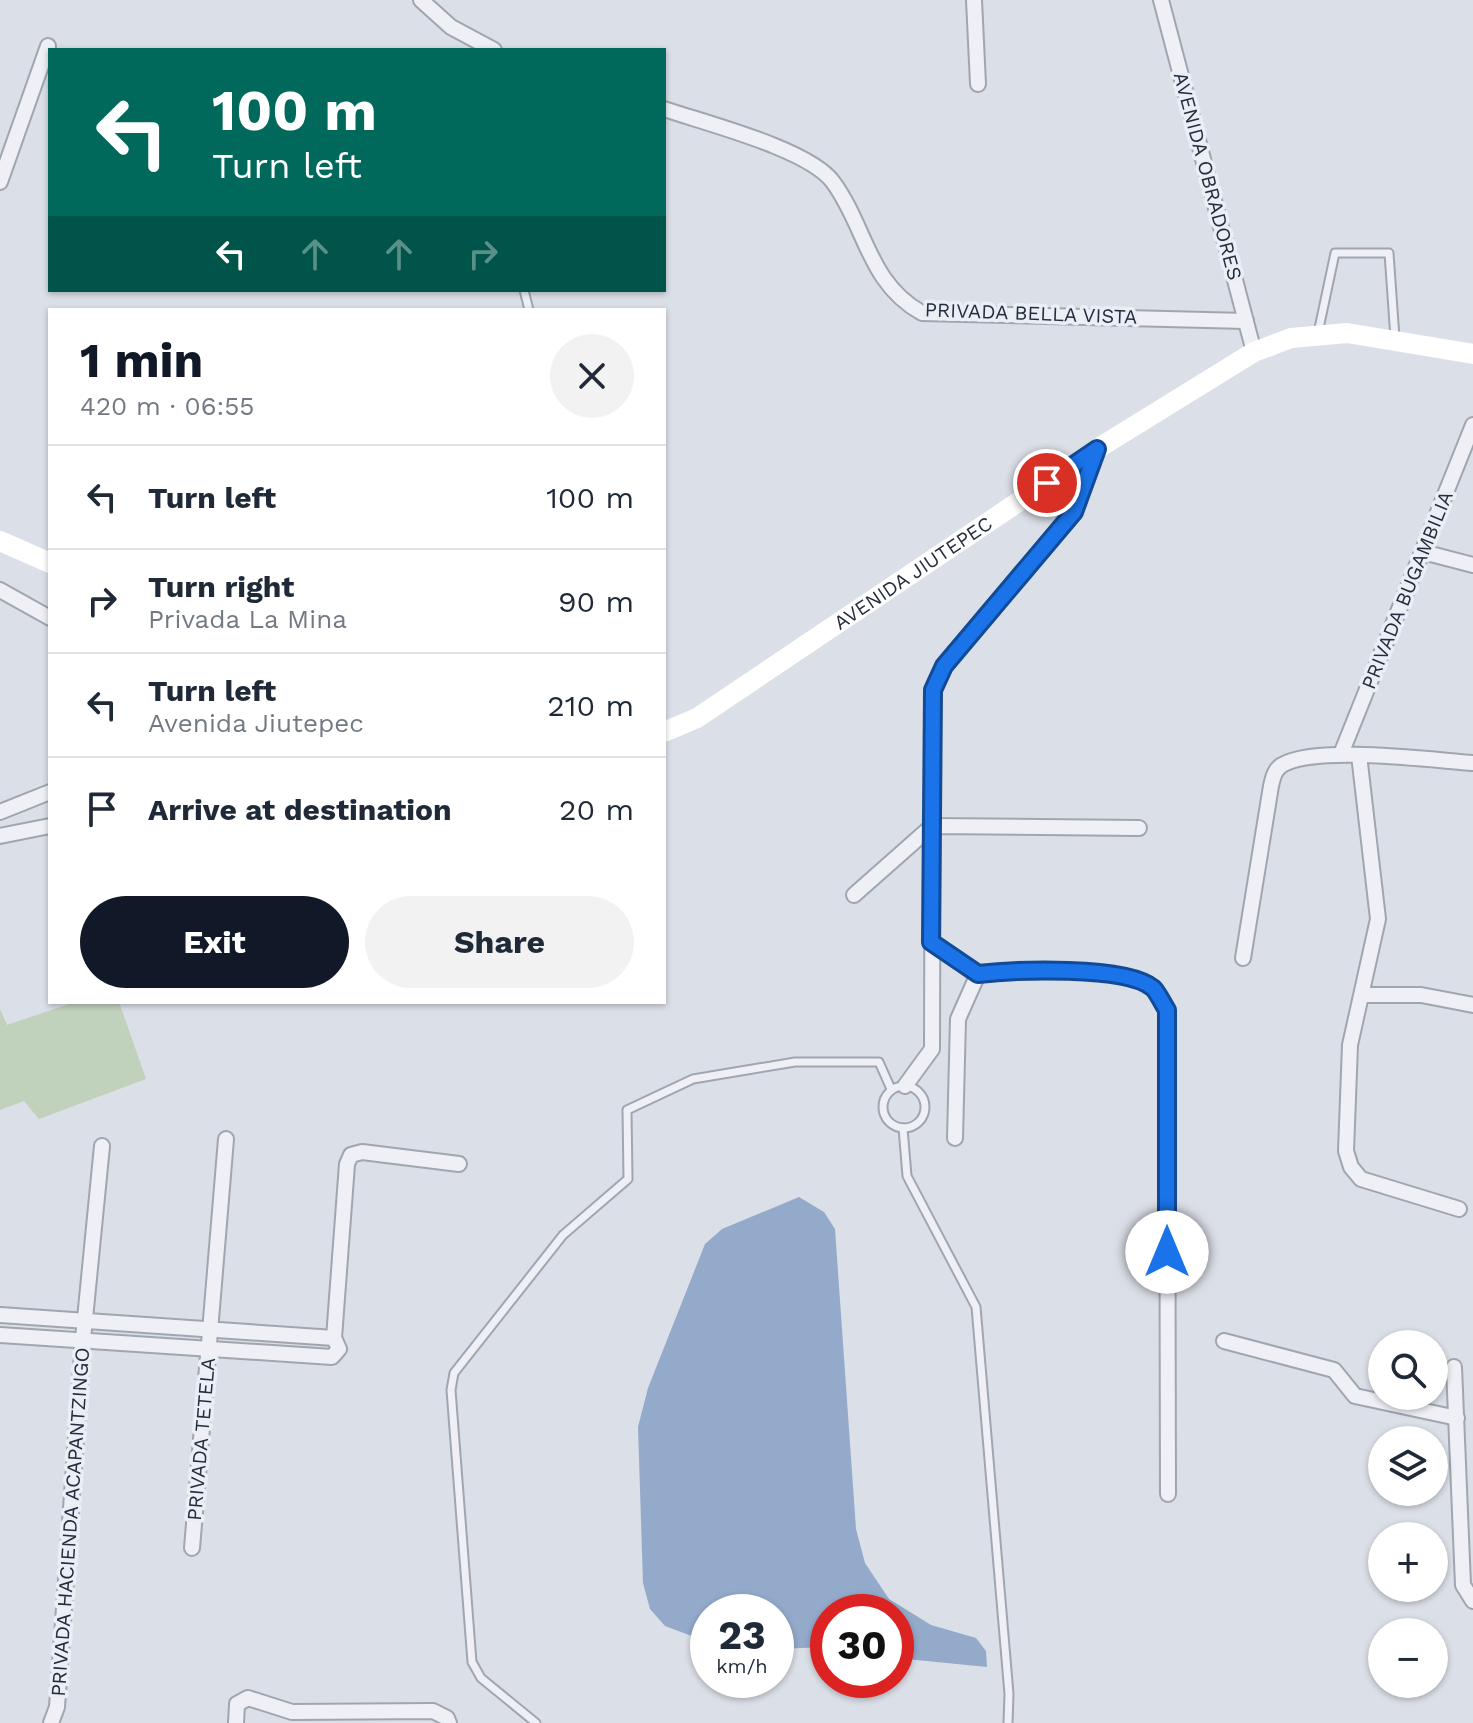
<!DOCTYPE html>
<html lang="en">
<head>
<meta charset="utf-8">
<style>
	:root { --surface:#fff; --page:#f2f2f3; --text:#1f2937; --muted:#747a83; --line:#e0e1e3; --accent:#111827 }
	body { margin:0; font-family:"Work Sans",sans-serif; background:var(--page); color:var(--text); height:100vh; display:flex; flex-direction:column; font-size:30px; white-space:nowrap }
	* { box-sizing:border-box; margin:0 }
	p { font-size:26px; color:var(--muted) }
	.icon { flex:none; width:44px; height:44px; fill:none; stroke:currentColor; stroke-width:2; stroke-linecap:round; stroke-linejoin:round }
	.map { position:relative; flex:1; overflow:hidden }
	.details { position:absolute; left:48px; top:308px; width:618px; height:696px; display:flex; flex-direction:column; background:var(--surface); border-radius:0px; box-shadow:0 2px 6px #0004 }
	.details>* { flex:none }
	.hud { position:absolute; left:48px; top:48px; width:618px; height:244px; border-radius:0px; box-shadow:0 2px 6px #0004; background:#00695c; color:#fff; overflow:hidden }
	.buttons { position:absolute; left:1368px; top:1330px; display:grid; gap:16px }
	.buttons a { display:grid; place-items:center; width:80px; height:80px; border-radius:50%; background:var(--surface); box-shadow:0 2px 6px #0004; font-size:40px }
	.speed { position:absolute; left:690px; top:1594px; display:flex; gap:16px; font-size:40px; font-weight:700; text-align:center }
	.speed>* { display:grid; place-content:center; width:104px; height:104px; border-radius:50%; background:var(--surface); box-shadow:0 2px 6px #0004; line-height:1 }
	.speed small { font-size:20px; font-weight:400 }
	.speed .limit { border:12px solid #d22; background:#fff; color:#111 }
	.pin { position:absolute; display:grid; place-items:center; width:68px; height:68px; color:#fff; margin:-34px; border:4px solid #fff; border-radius:50%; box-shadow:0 2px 8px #0007 }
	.me { position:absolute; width:88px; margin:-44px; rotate:0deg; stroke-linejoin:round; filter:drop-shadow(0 0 6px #0008) }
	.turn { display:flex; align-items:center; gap:28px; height:168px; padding:0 32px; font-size:36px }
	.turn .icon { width:104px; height:104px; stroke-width:2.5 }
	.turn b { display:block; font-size:56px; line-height:68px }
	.lanes { display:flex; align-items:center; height:76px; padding:0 32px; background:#0003; justify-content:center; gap:40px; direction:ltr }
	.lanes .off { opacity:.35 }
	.round { display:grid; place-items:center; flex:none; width:84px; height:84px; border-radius:42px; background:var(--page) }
	.overview { display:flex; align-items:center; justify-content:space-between; height:136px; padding:0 32px }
	h1 { font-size:48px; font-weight:700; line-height:60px; color:var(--accent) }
	.cta { display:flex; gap:16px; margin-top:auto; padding:16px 32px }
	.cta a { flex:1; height:92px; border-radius:48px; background:var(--accent); color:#fff; font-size:32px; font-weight:700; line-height:92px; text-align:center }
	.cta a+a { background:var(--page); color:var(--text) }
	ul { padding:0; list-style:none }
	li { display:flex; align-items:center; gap:24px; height:104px; padding:0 32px; border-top:2px solid var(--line) }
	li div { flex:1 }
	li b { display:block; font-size:30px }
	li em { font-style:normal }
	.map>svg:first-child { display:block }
	.green { fill:#c0d1bc }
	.water { fill:#93aaca }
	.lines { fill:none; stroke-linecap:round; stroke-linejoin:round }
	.lane-casing { stroke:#a0a6b1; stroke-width:11 }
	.street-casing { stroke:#a0a6b1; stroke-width:18 }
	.lane { stroke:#eef0f5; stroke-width:7 }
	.street { stroke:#eef0f5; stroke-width:14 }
	.secondary { stroke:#fff; stroke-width:20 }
	.route-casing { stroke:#114b97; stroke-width:20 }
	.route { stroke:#1a73e8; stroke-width:14 }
	.labels { text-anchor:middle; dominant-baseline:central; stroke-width:7; stroke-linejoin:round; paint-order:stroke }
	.street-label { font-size:20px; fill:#242c3e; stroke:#eaeef5 }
</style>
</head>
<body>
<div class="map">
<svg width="1473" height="1723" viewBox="0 0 1473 1723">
	<rect width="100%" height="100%" fill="#dbdfe7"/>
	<polygon class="green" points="75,1002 119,1002 146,1079 39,1119 24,1101 0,1110 0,1009 7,1025"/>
	<polygon class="water" points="799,1197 824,1212 835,1229 856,1529 865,1563 889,1599 931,1625 976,1638 986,1651 987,1667 896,1658 896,1612 828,1612 828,1647 776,1649 776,1612 708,1612 708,1642 665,1626 650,1609 643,1583 638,1427 648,1388 705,1244 722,1229"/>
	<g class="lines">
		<g class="lane-casing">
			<g id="lane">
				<polyline points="524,290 529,310"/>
				<polyline points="1318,333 1335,253 1389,253 1395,338"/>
				<circle cx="904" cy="1107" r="21"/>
				<polyline points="903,1128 907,1176 976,1307 1009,1694 1008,1723"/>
				<polyline points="536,1723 481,1678 472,1662 451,1390 454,1373 563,1235 628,1179 627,1110 693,1079 795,1062 879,1062 891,1089"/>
			</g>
		</g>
		<g class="street-casing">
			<g id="street">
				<polyline points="421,0 451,27 494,50"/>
				<polyline points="974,0 978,84"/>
				<polyline points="1161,0 1254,352"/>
				<path d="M664 109C705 123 809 149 833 182 866 227 868 283 922 313L1246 321"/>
				<polyline points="0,182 48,46"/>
				<polyline points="1423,552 1473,565"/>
				<polyline points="0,590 50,618"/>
				<polyline points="1341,754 1473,425"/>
				<polyline points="1359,755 1378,919 1350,1045 1346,1151 1351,1167 1361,1179 1459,1209"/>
				<polyline points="0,812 50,792"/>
				<polyline points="0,836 50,826"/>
				<polyline points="854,895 932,826 1139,828"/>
				<path d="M931 942 978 974C1013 970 1126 965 1153 988 1158 993 1163 1004 1167 1010L1168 1494"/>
				<path d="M1243 958 1271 786C1273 778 1274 770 1282 765 1317 745 1430 760 1473 763"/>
				<polyline points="1364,995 1421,995 1473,1005"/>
				<polyline points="905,1086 932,1049 933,690 944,666 1074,512 1096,450"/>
				<polyline points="955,1138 958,1019 978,974"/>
				<polyline points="0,1315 334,1338 339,1349 332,1357 0,1335"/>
				<polyline points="334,1338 347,1164 351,1155 362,1152 459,1164"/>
				<polyline points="1224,1341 1334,1370 1355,1396 1457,1418"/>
				<polyline points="1454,1367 1463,1585 1473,1601"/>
				<polyline points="192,1548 226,1139"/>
				<polyline points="51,1723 57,1707 83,1339 102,1146"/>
				<polyline points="236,1723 237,1704 248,1698 292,1712 433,1711 447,1718 449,1723"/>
			</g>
		</g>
		<use href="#lane" class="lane"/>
		<use href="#street" class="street"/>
		<g class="secondary">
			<polyline points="0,541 50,563"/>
			<path id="s1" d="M664 732 697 718 1097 449 1254 352 1291 338 1347 333 1473 354"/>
		</g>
	</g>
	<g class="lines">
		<g class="route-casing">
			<path id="route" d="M1047 483 1097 449 1074 512 944 666 933 690 931 942 978 974C1013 970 1126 965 1153 988 1158 993 1163 1004 1167 1010V1252"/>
		</g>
		<use href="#route" class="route"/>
	</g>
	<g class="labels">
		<g class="street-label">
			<text transform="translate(1208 176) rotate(75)">AVENIDA OBRADORES</text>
			<text transform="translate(1031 313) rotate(2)">PRIVADA BELLA VISTA</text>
			<text stroke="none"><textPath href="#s1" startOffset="296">AVENIDA JIUTEPEC</textPath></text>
			<text transform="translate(1407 590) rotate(-68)">PRIVADA BUGAMBILIA</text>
			<text transform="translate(201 1439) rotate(-85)">PRIVADA TETELA</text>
			<text transform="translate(70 1522) rotate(-86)">PRIVADA HACIENDA ACAPANTZINGO</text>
		</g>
	</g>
</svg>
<div class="buttons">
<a><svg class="icon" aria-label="search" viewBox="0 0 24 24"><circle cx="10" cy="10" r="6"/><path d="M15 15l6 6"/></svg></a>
<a><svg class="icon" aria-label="layers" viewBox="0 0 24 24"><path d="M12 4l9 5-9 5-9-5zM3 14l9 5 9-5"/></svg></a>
<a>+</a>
<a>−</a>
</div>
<div class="speed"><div>23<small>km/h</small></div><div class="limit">30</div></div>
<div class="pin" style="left:1047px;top:483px;background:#d93025"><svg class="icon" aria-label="arrive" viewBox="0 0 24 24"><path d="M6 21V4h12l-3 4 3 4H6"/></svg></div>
<svg class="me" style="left:1167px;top:1252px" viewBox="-20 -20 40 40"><circle r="19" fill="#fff"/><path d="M0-13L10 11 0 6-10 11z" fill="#1a73e8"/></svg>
<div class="hud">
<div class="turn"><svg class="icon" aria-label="left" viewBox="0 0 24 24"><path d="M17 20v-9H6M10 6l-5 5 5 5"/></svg><div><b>100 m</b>Turn left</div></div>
<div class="lanes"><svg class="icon" aria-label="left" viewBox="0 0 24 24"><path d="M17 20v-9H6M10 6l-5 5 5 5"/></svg><svg class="icon off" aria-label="ahead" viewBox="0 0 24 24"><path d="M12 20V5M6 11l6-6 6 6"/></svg><svg class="icon off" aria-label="ahead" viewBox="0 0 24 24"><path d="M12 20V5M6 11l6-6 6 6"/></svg><svg class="icon off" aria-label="right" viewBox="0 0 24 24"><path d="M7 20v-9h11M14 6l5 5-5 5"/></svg></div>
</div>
<section class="details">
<div class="overview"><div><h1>1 min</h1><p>420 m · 06:55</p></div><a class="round"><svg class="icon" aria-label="close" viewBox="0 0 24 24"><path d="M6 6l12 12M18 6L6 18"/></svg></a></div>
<ul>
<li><svg class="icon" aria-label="left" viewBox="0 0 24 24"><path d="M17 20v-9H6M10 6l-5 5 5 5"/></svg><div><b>Turn left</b></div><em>100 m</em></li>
<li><svg class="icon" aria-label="right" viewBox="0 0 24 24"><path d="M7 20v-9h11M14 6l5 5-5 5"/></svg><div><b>Turn right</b><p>Privada La Mina</p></div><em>90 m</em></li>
<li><svg class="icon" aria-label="left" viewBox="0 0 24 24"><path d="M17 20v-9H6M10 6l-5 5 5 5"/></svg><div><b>Turn left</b><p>Avenida Jiutepec</p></div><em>210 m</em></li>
<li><svg class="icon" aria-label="arrive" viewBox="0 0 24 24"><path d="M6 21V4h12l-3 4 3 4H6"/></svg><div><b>Arrive at destination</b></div><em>20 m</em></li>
</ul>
<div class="cta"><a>Exit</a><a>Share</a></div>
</section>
</div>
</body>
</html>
